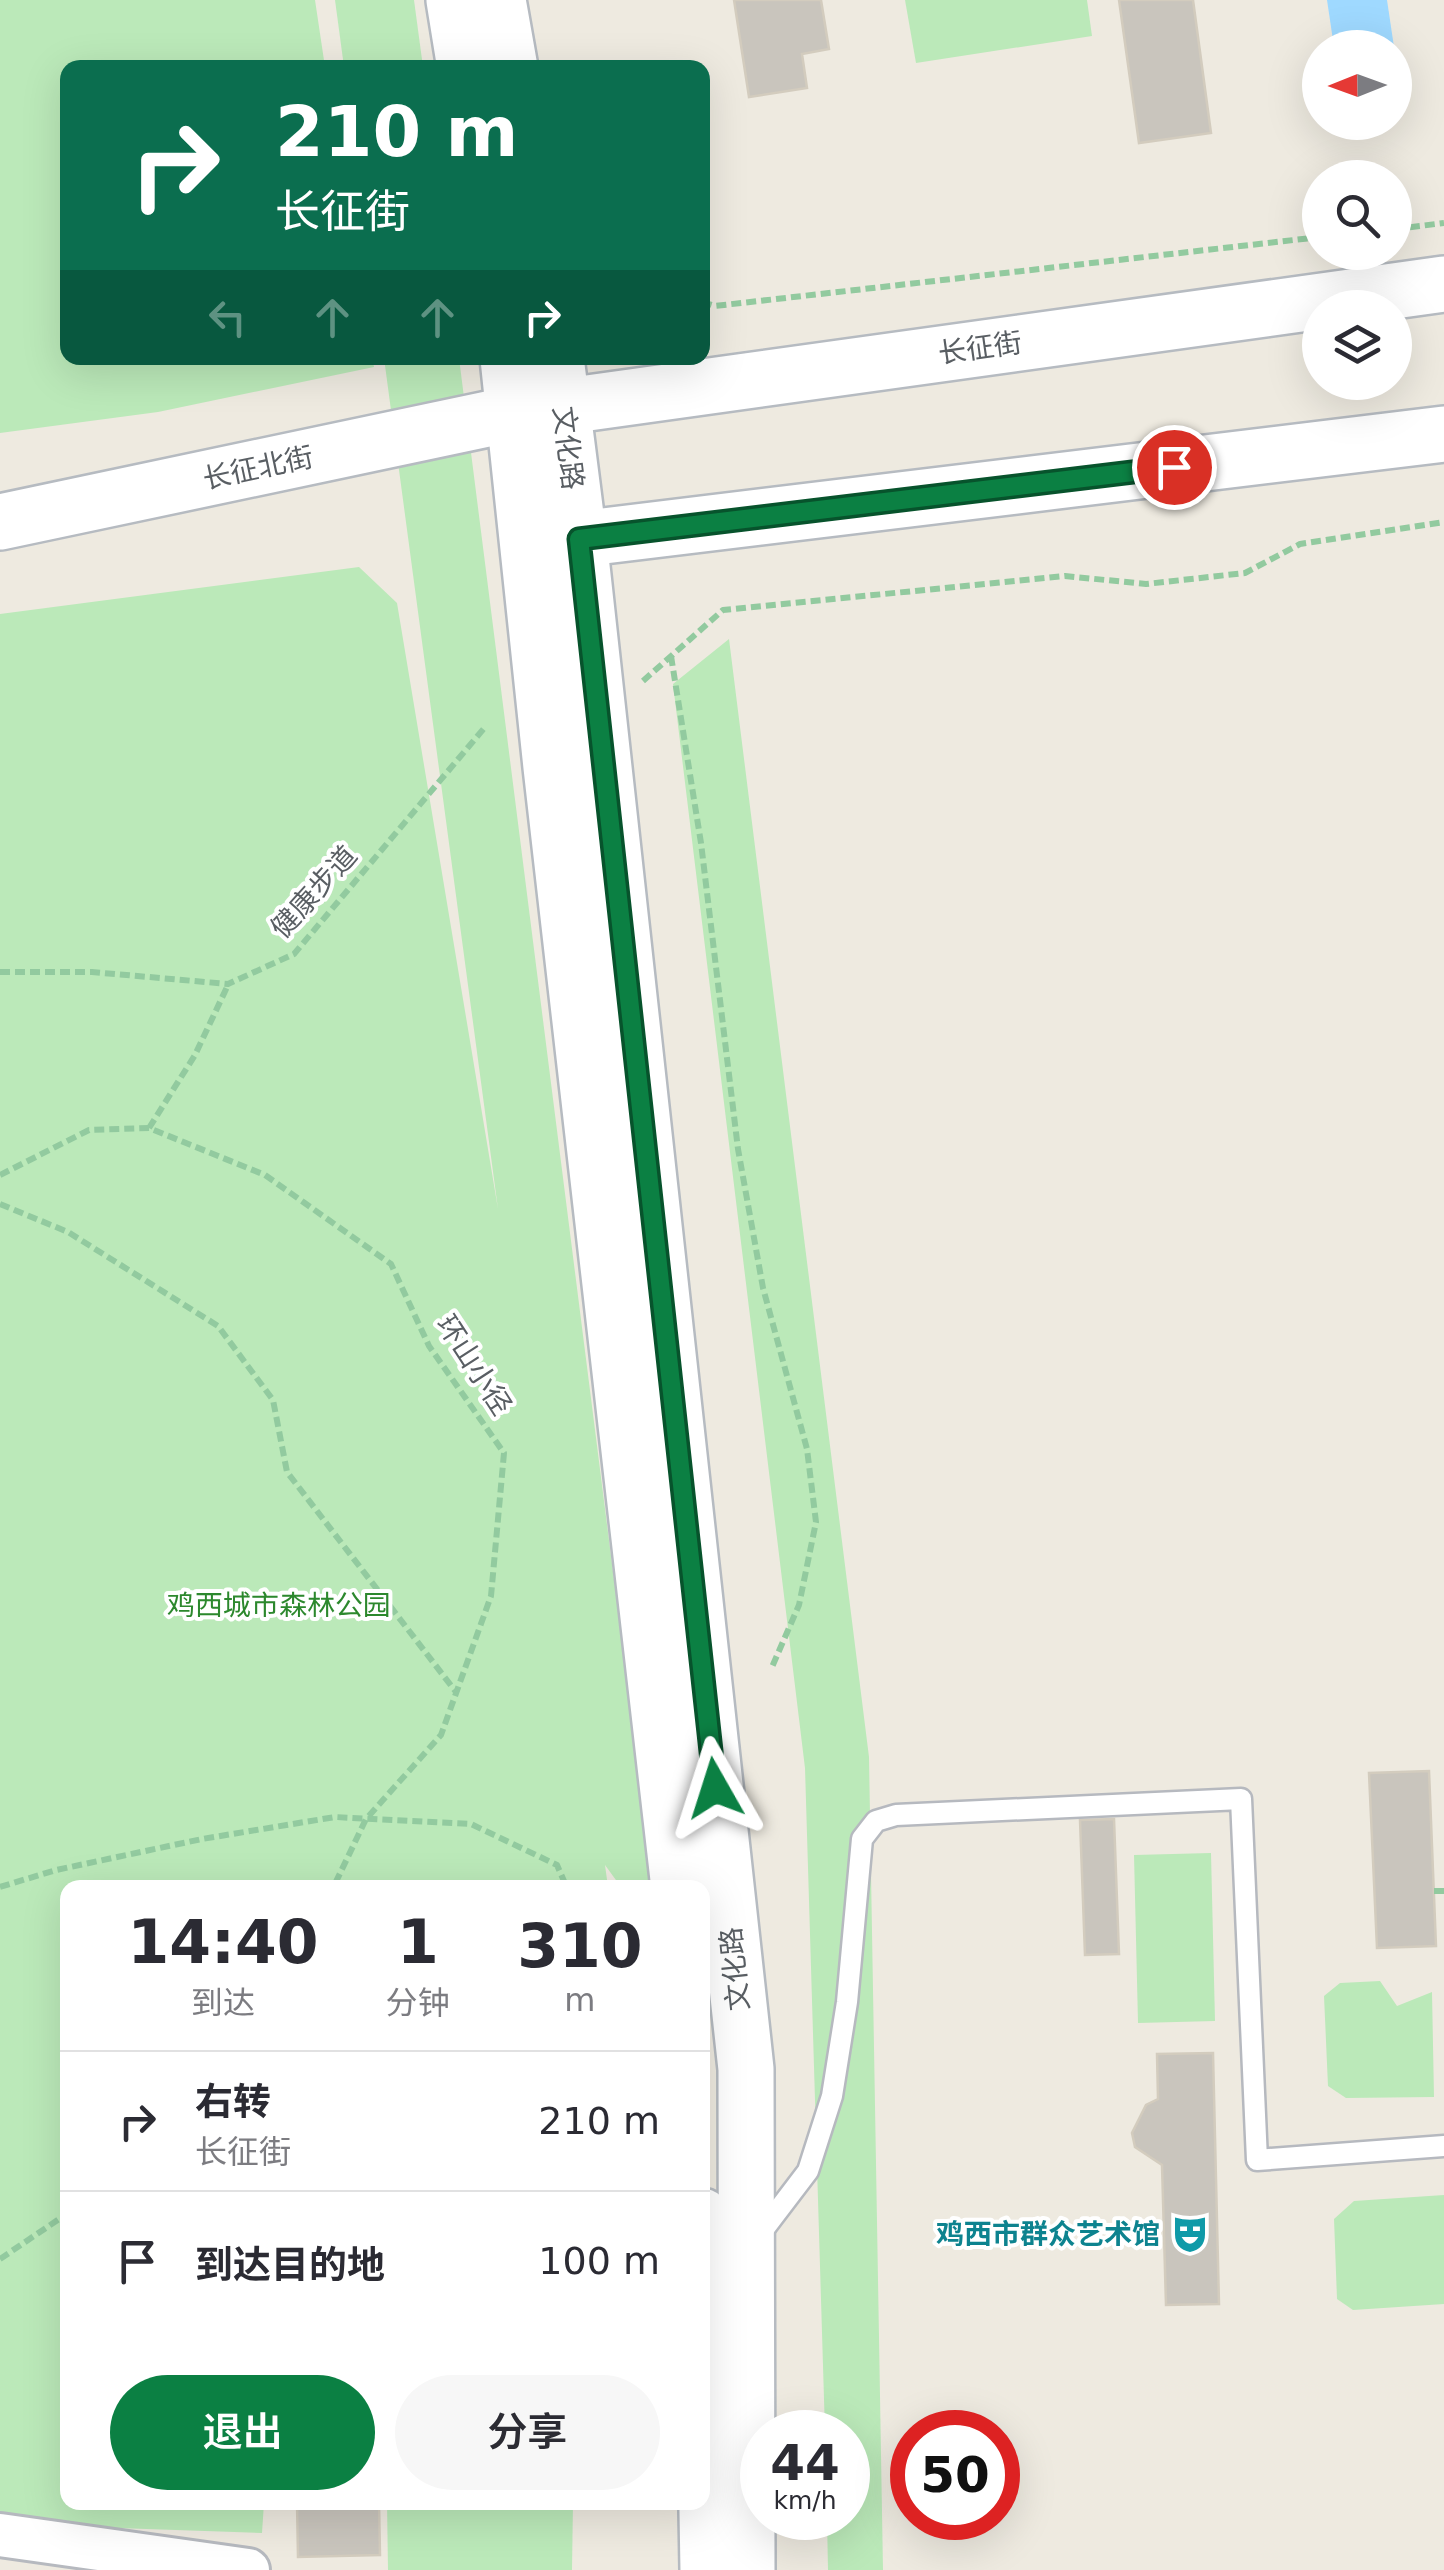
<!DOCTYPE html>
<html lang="zh">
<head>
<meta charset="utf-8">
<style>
	:root { --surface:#fff; --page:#f7f7f7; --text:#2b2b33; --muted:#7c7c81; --line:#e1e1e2; --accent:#0b8043 }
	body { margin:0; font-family:"DejaVu Sans","Noto Sans SC",sans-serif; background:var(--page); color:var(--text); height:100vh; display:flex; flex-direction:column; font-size:38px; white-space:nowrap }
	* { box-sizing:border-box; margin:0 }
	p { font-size:32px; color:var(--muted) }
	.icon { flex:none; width:55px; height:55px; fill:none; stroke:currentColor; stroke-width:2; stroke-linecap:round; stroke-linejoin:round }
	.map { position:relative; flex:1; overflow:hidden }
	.side { position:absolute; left:60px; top:1880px; width:650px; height:630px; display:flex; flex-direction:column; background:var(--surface); border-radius:20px; box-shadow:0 10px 40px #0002 }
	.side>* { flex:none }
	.guide { position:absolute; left:60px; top:60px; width:650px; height:305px; border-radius:20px; box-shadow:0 10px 40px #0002; background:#0b6e4f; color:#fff; overflow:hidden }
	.needle { width:65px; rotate:269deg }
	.fabs { position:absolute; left:1302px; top:30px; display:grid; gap:20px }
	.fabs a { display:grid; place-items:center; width:110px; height:110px; border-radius:50%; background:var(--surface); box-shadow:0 10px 40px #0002; font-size:50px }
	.speed { position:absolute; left:740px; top:2410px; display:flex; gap:20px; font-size:50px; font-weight:700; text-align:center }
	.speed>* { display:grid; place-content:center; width:130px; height:130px; border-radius:50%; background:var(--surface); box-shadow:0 10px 40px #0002; line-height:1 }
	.speed small { font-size:25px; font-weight:400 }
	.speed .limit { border:15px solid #d22; background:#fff; color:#111 }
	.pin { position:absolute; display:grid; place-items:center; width:85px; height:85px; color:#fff; margin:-42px; border:5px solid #fff; border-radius:50%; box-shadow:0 2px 10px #0007 }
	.me { position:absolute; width:110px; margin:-55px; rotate:354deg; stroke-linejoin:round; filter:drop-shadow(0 0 8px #0008) }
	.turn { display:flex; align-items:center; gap:35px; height:210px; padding:0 50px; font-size:45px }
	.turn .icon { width:130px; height:130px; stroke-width:2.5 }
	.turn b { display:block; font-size:70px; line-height:85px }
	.lanes { display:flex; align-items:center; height:95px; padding:0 50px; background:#0003; justify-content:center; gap:50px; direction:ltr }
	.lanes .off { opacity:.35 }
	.eta { display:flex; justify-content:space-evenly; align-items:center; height:170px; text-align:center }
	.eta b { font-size:60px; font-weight:600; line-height:70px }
	.button { display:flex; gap:20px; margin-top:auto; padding:20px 50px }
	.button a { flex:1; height:115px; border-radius:60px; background:var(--accent); color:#fff; font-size:40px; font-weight:600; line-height:115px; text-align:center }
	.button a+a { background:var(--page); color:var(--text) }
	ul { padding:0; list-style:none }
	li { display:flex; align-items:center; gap:30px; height:140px; padding:0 50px; border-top:2px solid var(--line) }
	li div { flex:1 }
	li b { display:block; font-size:38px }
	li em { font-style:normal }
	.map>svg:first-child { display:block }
	.green { fill:#bbe9b9 }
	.water { fill:#9fd9ff }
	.building { fill:#c9c5bd; stroke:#d3ccbe; stroke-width:2.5 }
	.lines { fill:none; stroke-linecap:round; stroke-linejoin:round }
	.lane-casing { stroke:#b6b9bf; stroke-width:25 }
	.street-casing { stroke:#b6b9bf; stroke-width:48 }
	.secondary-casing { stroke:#b6bbc1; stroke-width:60 }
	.path { stroke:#92ca9f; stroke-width:6; stroke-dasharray:10 5; stroke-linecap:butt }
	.lane { stroke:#fff; stroke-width:20 }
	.street { stroke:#fff; stroke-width:42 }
	.secondary { stroke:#fff; stroke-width:55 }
	.route-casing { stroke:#07532c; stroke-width:25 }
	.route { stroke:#0b8043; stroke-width:18 }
	.labels { text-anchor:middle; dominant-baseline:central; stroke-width:8; stroke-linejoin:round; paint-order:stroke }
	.street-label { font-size:28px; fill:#595e63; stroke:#fff }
	.park-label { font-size:28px; fill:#2c882d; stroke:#fff }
	.culture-label { font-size:28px; font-weight:bold; fill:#0d838f; stroke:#fff; text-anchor:end }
</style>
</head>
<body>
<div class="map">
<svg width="1444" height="2570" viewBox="0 0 1444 2570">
	<rect width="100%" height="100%" fill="#eeeae0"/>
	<g class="green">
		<polygon points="0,0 315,0 325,67 68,68 68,358 372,358 374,367 158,412 0,433"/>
		<polygon points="335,0 414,0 423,67 344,67"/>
		<polygon points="905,0 1087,0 1092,36 916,63"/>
		<polygon points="384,358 459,358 653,1887 621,1887 605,1865 608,1887 68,1888 68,2502 264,2503 262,2533 0,2524 0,614 359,567 397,603 498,1209"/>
		<polygon points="729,639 869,1757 883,2570 828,2570 827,2518 848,2518 848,2432 825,2432 805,1768 673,684"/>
		<polygon points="1211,1853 1215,2021 1138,2023 1134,1855"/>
		<polygon points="1380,1981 1397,2006 1432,1992 1434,2097 1346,2098 1328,2086 1324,1996 1340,1983"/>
		<polygon points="1444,2195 1444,2304 1353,2310 1337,2299 1334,2219 1354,2201"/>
		<polygon points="387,2503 573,2503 572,2570 388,2570"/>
	</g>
	<polygon class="water" points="1327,0 1387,0 1394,47 1334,47"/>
	<g class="building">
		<polygon points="734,0 821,0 829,49 802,54 807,88 749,97"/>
		<polygon points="1119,0 1193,0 1211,133 1139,143"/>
		<polygon points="1429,1771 1436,1946 1377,1948 1369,1773"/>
		<polygon points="1114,1819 1119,1954 1085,1955 1080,1820"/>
		<polygon points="1213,2053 1219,2304 1166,2305 1162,2165 1135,2147 1132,2133 1146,2105 1158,2099 1157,2054"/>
		<polygon points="297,2502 379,2502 380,2555 298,2557"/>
	</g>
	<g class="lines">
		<g class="lane-casing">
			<polyline id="lane" points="757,2238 808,2171 832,2096 847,2002 862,1839 876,1821 896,1815 1241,1799 1257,2160 1444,2146"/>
		</g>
		<g class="street-casing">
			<polyline id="street" points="0,2535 248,2570"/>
		</g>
		<g class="secondary-casing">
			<g id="secondary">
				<polyline points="454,0 465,68"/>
				<polyline points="498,0 510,68"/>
				<polyline points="508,358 551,767 679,1888"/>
				<polyline points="556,358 579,539 746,2069 747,2570"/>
				<polyline points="0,522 516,413 1444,284"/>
				<polyline points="579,539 1444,434"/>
				<polyline points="702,2216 708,2570"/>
			</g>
		</g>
		<g class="path">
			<polyline points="1395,229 1444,223"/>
			<polyline points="702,302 715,306 1320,237"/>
			<polyline points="671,656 701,843 738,1149 763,1288 807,1449 816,1522 799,1605 772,1667"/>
			<polyline points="643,681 723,610 1065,576 1146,584 1245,573 1300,544 1444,522"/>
			<polyline points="0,972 92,972 228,984 294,954 486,726"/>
			<polyline points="149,1128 195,1055 228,985"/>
			<polyline points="0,1175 89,1130 149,1128 265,1175 391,1264 429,1346 504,1453 491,1596 441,1735 366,1819 333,1888"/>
			<polyline points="0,1204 68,1232 218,1326 273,1400 287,1472 456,1692"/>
			<polyline points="0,1887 56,1870 202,1839 335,1817 471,1824 557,1865 567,1888"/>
			<polyline points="1434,1891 1444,1891"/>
			<polyline points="0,2259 68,2213"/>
		</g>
		<use href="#lane" class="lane"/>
		<use href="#street" class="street"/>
		<use href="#secondary" class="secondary"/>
	</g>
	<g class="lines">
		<g class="route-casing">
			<polyline id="route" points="715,1788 579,539 1174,467"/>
		</g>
		<use href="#route" class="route"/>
	</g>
	<defs>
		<g id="theatre-bare" transform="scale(3)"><path d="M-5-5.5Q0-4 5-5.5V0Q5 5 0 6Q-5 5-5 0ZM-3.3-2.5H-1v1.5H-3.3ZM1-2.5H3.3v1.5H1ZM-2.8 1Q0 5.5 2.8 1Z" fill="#0f9aa8" stroke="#fff" stroke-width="2.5" paint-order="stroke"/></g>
	</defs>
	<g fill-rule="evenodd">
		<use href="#theatre-bare" x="1190" y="2234"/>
	</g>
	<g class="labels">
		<g class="street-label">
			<text transform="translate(980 348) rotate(-8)">长征街</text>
			<text transform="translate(568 448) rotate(83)">文化路</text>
			<text transform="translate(258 468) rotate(-12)">长征北街</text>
			<text transform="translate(314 892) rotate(-48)">健康步道</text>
			<text transform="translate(474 1365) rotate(57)">环山小径</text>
			<text transform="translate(735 1969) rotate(-96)">文化路</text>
		</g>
		<g class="park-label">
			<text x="279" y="1605">鸡西城市森林公园</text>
		</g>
		<g class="culture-label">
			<text x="1160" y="2234">鸡西市群众艺术馆</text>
		</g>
	</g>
</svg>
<div class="fabs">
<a><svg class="needle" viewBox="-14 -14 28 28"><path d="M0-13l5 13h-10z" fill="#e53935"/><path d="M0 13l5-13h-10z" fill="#7c7c81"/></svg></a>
<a><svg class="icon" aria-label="search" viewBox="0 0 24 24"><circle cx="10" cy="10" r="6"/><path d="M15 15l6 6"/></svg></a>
<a><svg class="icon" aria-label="layers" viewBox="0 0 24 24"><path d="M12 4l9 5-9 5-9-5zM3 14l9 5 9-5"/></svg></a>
</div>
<div class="speed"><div>44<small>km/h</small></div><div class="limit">50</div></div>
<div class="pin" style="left:1174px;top:467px;background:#d93025"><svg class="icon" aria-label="arrive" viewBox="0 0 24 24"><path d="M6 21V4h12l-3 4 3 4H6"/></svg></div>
<svg class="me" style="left:715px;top:1788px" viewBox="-20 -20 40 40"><path d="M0-17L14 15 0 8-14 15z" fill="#0b8043" stroke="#fff" stroke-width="4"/></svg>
<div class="guide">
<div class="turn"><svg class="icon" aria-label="right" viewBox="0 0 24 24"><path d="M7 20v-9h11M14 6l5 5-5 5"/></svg><div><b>210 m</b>长征街</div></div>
<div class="lanes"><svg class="icon off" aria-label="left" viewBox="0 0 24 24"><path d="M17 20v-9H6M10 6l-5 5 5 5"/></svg><svg class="icon off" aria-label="ahead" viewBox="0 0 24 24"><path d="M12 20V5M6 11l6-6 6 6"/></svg><svg class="icon off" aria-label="ahead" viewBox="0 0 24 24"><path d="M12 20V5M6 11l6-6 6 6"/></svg><svg class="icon" aria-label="right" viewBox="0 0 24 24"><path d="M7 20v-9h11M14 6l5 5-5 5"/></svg></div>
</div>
<section class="side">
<div class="eta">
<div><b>14:40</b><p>到达</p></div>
<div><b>1</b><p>分钟</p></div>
<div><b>310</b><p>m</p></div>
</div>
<ul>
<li><svg class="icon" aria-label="right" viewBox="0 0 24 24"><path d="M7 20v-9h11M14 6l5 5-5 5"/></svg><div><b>右转</b><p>长征街</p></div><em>210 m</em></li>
<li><svg class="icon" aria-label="arrive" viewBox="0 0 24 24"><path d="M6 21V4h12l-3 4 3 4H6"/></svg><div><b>到达目的地</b></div><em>100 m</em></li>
</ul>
<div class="button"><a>退出</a><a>分享</a></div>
</section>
</div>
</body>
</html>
